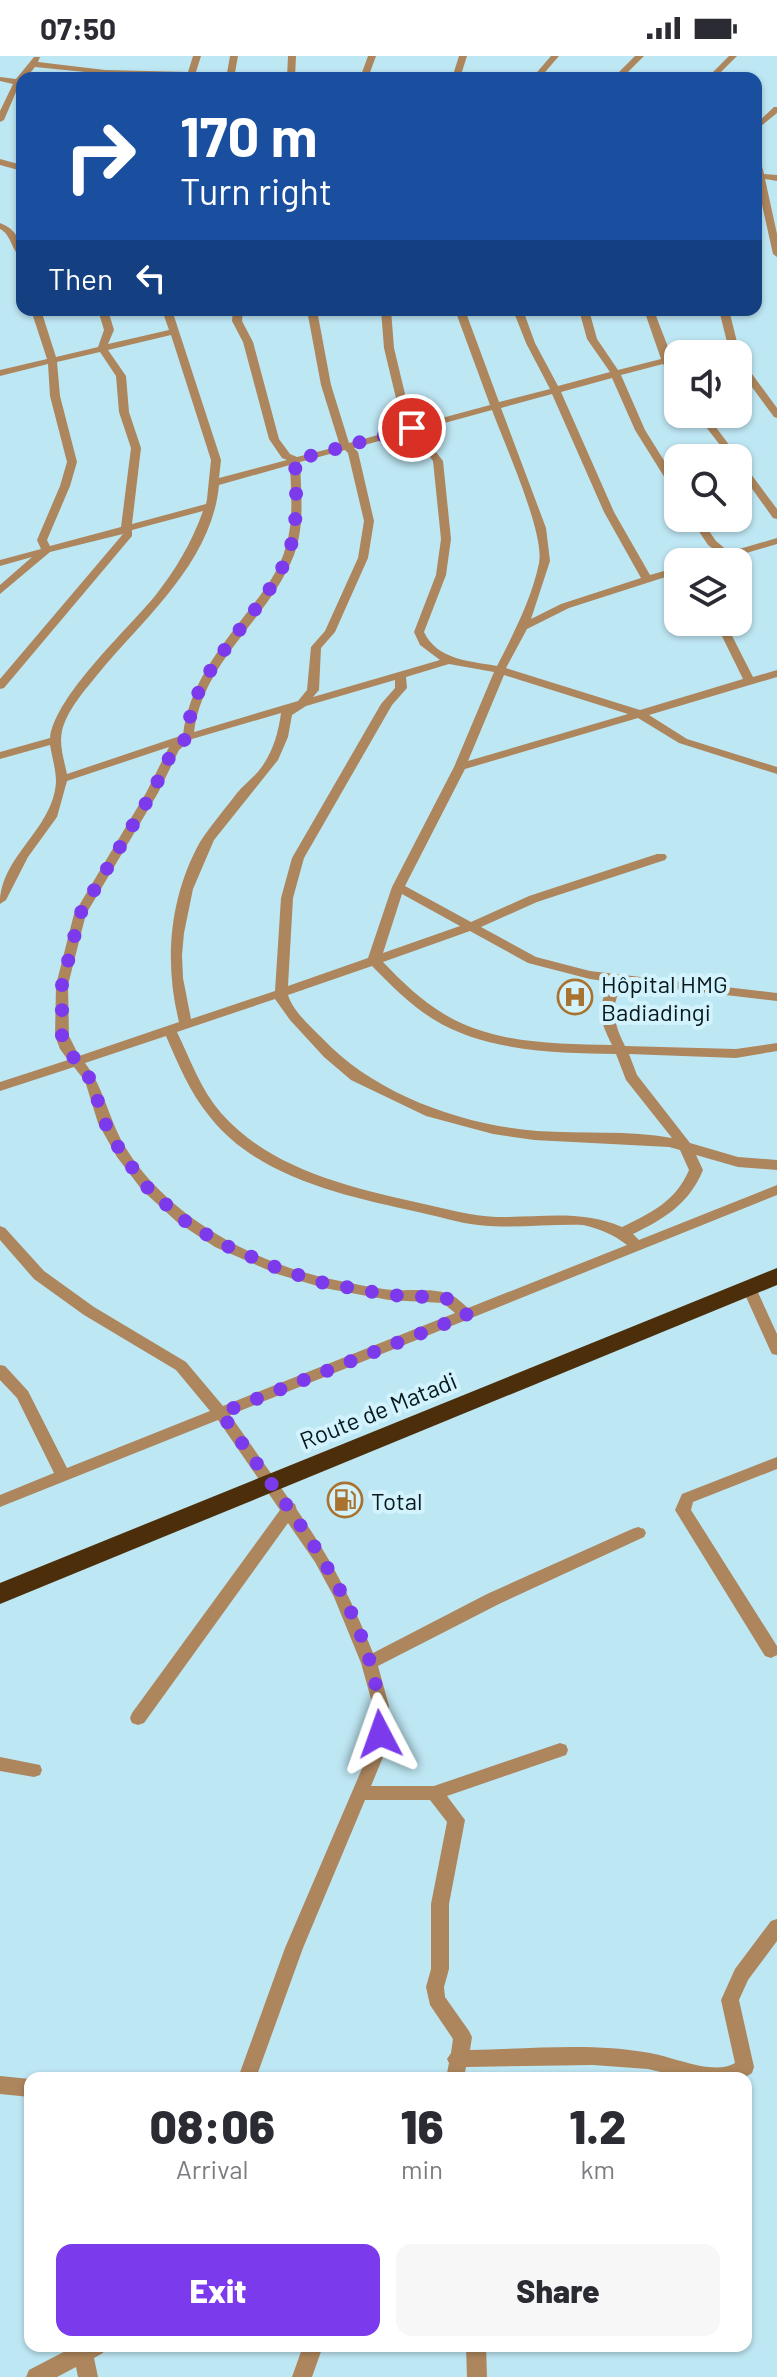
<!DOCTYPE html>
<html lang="en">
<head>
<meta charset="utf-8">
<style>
	:root { --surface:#fff; --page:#f7f7f7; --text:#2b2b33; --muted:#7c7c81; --accent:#7c3aed }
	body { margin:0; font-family:Barlow,sans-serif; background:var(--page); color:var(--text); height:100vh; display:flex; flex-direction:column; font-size:30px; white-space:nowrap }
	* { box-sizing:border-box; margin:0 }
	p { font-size:26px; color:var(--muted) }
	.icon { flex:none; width:44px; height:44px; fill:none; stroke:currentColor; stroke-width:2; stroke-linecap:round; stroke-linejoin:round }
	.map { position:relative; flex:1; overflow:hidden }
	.details { position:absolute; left:24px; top:2016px; width:728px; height:280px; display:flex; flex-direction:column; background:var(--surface); border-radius:16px; box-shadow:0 2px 6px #0004 }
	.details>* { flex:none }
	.guide { position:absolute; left:16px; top:16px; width:746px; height:244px; border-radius:16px; box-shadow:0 2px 6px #0004; background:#1a4fa0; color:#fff; overflow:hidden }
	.controls { position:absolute; left:664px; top:284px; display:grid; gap:16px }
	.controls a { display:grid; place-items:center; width:88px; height:88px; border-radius:16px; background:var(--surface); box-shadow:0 2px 6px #0004; font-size:40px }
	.pin { position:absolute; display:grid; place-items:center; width:68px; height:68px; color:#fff; margin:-34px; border:4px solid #fff; border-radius:50%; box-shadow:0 2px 8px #0007 }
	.me { position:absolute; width:88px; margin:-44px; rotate:356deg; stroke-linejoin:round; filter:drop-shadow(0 0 6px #0008) }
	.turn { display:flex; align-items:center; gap:28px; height:168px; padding:0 32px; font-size:36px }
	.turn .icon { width:104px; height:104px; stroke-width:2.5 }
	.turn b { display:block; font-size:56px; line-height:68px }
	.then { display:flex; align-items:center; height:76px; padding:0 32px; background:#0003; gap:16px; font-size:30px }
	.eta { display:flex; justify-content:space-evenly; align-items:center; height:136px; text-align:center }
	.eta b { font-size:48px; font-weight:800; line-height:56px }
	.action { display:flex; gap:16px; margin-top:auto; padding:16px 32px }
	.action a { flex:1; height:92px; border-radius:16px; background:var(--accent); color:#fff; font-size:32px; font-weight:800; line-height:92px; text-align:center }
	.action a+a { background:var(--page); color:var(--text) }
	.status { display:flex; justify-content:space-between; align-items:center; height:56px; padding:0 40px; background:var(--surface); direction:ltr }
	.status svg { height:22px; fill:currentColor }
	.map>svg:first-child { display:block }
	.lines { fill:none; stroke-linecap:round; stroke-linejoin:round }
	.minor { fill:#ad865d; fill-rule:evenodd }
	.highway { fill:#4c2f0a; fill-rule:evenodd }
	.route { stroke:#7c3aed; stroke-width:14; stroke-dasharray:0 25.2 }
	.labels { text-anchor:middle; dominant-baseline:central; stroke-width:8; stroke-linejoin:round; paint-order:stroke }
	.poi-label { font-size:24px; fill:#08181c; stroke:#d2f3fd; text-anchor:start }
	.street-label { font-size:24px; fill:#08181c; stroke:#d2f3fd }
</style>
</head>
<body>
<div class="status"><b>07:50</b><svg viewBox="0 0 49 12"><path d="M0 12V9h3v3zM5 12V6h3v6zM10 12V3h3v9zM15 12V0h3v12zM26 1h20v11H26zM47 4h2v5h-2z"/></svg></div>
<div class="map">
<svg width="777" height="2321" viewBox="0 0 777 2321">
	<rect width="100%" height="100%" fill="#bee7f4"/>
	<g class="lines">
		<g class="minor">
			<polygon points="193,0 201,0 196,16 227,17 230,0 238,0 234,22 105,18 35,11 26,22 22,22 4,64 0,66 0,55 13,28 0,25 0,21 16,23 34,1 40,1 38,6 105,14 188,16"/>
			<polygon points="288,0 296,0 295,22 287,22"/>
			<polygon points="368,0 376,0 368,22 360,22"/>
			<polygon points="459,0 467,0 460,22 452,22"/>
			<polygon points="551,0 559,0 540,22 532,22"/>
			<polygon points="635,0 644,0 622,22 613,22"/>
			<polygon points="729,0 737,0 715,22 707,22"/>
			<polygon points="774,51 777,51 777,57 756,74 756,68"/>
			<polygon points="756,100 760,103 764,118 777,119 777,125 765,123 777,178 777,201 773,198 756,122"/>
			<polygon points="0,103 22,109 22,115 0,109"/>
			<path d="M0 167C16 173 22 185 22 202 11 195 12 179 0 173Z"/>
			<path d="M31 254H41L56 301 98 291 104 274 98 254H108L114 274 108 288 169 274 162 254H172L221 404 219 422 287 404 282 402 269 383 243 286 232 265 233 254H243L242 265 253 286 279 383 290 398 297 401 340 390 321 329 307 254H317L331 329 349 387 407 371 401 363 384 292 381 254H391L394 292 411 363 416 369 490 349 455 254H465L499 346 550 333 526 287 513 254H523L535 287 558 330 610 316 587 283 579 254H589L597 283 618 314 661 303 644 254H654C660 272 678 312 678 328L675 327 663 308 621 319 645 374 678 427V438L673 435 635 374 612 322 561 336 614 456 650 519 678 511V517L569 552 527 573 506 612 640 654 743 623 715 566H725L753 621 777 614V621L649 659 687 683 777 711V718L679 687 638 662 465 713 405 830 471 866 529 840 657 798H665L667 801 665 804 537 846 481 871 536 901 590 915 777 937V945L623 927C610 951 613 966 625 990L736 993 777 987V995L736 1002 629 998 637 1019 690 1087 738 1101 777 1104V1114L738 1111 696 1099 703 1114C689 1148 664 1163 633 1178L639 1184 777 1129V1139L230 1359 291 1446 295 1448 297 1454C331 1503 351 1542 373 1597L487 1538 632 1473 638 1471 644 1473 646 1477 644 1481 499 1548 378 1610 389 1650 383 1701 371 1730H434L560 1687 566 1689 568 1694 566 1699 447 1740 465 1764 449 1848V1913L444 1931 445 1941 469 1975 472 1981 470 1994C530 1993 591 1986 650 1997 674 2001 714 2020 735 2007L721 1944 735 1913 771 1865 777 1863V1885L748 1924 739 1944 754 2011 752 2017 744 2022H686L648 2013 593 2009 466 2011 464 2022H446L449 2007 447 2003 451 1997 453 1983 430 1949 426 1931 431 1913V1848L447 1766 430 1744H365L303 1892 256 2022H238L285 1892 367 1701 373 1650 361 1607 334 1541 315 1506 288 1467 144 1667 138 1669 132 1667 130 1662 132 1657 280 1454 218 1364 0 1451V1439L54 1417 17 1342 0 1324V1309L5 1310 28 1335 67 1412 210 1355 176 1314 84 1259 34 1223 0 1184V1170L5 1172 44 1215 94 1251 186 1306 223 1350 455 1257 443 1247 389 1244 324 1232 277 1218 215 1191 177 1166 142 1134 117 1101 98 1067 85 1025 74 1011 0 1035V1026L68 1004 60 993 55 980 56 929 74 858 146 737 169 691 67 725 57 761 28 801 6 844 0 848C0 800 53 774 56 726 56 714 52 701 50 689L0 703V696L50 682C55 640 127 574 155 540 176 513 192 486 203 455L132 474V480L4 632 0 633V623L123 478 50 496 0 538V529L32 501 0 510V504L41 493 37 484 60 430 67 406 50 340 48 308 0 320V314L47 303ZM171 279 211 404 207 443 206 448 132 468 141 392 129 356 126 320 108 294ZM100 296 116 320 119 356 131 392 121 471 50 490 47 484 70 430 77 406 60 340 57 306ZM552 338 604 456 641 522 561 548 531 563 550 505 546 472 501 352ZM492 354C504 387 545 477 539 507 532 542 513 579 497 610 470 605 437 604 424 576L446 519 451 483 443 405 419 374ZM411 376 433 405 441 483 436 519 414 576 420 589 440 604 313 641 319 634 321 592 335 576 368 502 374 465 358 396 354 392ZM345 394 348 397 364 465 358 502 325 575 311 591 307 634 298 645 194 676C203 604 269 563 294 499 305 470 301 437 300 406ZM290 409C291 436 294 464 286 490 280 514 264 535 249 554 219 593 189 629 183 679L67 718C64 704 59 689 62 675 67 654 85 634 98 618 144 562 212 506 219 429ZM449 608 494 616 454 711 392 831 368 902 288 930 293 842 304 802 392 649 407 632 406 621ZM504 619 628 658 468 705ZM395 624V632L381 648 292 802 281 842 275 935 191 963 183 922 182 899 184 877 193 833 214 784 278 704 288 681 292 659 306 650ZM281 657C278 680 271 702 255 719 249 725 243 730 237 737 225 753 211 769 200 786 169 842 164 906 179 966L79 1000 69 980 68 929 86 858 158 737 179 694 192 683ZM402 838 460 870 383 897ZM470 875 528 907 590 923 611 926C596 952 599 963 612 989 556 988 493 988 444 958 421 944 401 925 383 906ZM372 910C391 929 410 949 433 963 486 996 556 997 616 998L626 1024 672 1082C629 1074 582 1078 537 1075 462 1069 374 1038 322 982 310 970 293 955 288 939ZM275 943 290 964 324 1001 351 1024 426 1060 493 1078 534 1084 669 1091 680 1094 689 1114C676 1145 651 1157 622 1171 580 1153 540 1162 496 1161 471 1160 447 1153 424 1148 352 1132 271 1114 221 1057 201 1034 190 1003 177 976ZM166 980C178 1008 190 1037 210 1061 258 1122 346 1140 418 1156 438 1160 458 1167 478 1169 513 1173 548 1168 583 1169 600 1173 613 1178 627 1189L468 1252C462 1247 456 1240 448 1238 433 1232 410 1235 394 1234 376 1233 357 1228 340 1225 260 1210 171 1164 127 1094 109 1066 105 1033 85 1007Z"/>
			<polygon points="719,254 729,254 740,298 738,300 738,298 730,298"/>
			<polygon points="738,302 741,303 777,352 777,362 774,361 738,312"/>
			<polygon points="696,358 706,358 777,453 777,463 773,462 738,413 738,402 730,402"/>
			<polygon points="690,462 700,462 716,485 729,496 777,482 777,488 716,506 700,506 720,498 708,489"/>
			<polygon points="749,1227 756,1232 777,1278 777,1299 772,1298 770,1294 742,1232"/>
			<polygon points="777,1401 777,1413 693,1446 691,1454 777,1590 777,1599 771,1602 765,1600 675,1454 682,1438"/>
			<polygon points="0,1701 40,1709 42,1714 40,1719 34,1721 0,1715"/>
			<polygon points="0,2020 30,2023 30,2041 0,2038"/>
			<polygon points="75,2290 106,2290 103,2297 94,2302 98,2321 78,2321 76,2311 57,2321 26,2321 29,2314"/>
			<polygon points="303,2290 323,2290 312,2321 292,2321"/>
			<polygon points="466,2290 486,2290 487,2321 467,2321"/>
		</g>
		<polygon class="highway" points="777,1212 777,1229 0,1548 0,1527"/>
	</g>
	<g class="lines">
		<path class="route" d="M380 1678C383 1560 284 1450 221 1357L467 1259 446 1242 389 1239 324 1227 282 1214 220 1187 182 1163 147 1131 122 1098 105 1067 91 1024 67 993 62 980V929L80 858 152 737 174 692 188 681C187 616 264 559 287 501 299 472 296 434 295 404L412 372"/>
	</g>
	<defs>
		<g id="hospital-ring" transform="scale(1.8)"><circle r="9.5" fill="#d2f3fd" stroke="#aa722f" stroke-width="1.5"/><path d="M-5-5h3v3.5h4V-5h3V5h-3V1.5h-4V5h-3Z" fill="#aa722f"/></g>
		<g id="fuel-ring" transform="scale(1.8)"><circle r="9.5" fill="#d2f3fd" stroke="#aa722f" stroke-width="1.5"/><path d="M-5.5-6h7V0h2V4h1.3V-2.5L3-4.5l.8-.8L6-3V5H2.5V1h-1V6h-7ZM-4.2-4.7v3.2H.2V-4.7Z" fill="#aa722f"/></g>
	</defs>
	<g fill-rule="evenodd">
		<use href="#hospital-ring" x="575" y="941"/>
		<use href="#fuel-ring" x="345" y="1444"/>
	</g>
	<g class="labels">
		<g class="poi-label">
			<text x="601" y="927">Hôpital HMG<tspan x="601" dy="28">Badiadingi</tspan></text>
			<text x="371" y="1444">Total</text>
		</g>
		<g class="street-label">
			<text transform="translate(378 1354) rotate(-22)">Route de Matadi</text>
		</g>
	</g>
</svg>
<div class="controls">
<a><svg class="icon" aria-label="sound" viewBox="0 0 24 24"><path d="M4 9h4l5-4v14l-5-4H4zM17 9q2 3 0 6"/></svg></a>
<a><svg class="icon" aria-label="search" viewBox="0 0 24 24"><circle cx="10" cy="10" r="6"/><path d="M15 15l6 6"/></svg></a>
<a><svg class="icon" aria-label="layers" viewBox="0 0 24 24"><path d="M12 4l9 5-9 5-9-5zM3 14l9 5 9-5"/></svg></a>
</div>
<div class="pin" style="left:412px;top:372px;background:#d93025"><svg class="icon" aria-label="arrive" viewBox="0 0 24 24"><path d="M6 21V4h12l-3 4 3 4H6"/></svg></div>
<svg class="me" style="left:380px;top:1678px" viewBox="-20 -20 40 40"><path d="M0-17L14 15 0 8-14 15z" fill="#7c3aed" stroke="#fff" stroke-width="4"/></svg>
<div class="guide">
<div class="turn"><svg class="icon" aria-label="right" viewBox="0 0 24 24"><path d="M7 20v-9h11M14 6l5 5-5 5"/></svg><div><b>170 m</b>Turn right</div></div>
<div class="then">Then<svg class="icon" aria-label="left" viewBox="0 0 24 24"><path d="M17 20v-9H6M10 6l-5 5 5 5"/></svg></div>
</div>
<section class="details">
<div class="eta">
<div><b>08:06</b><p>Arrival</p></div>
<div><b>16</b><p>min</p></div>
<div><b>1.2</b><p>km</p></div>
</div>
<div class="action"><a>Exit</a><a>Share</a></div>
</section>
</div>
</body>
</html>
